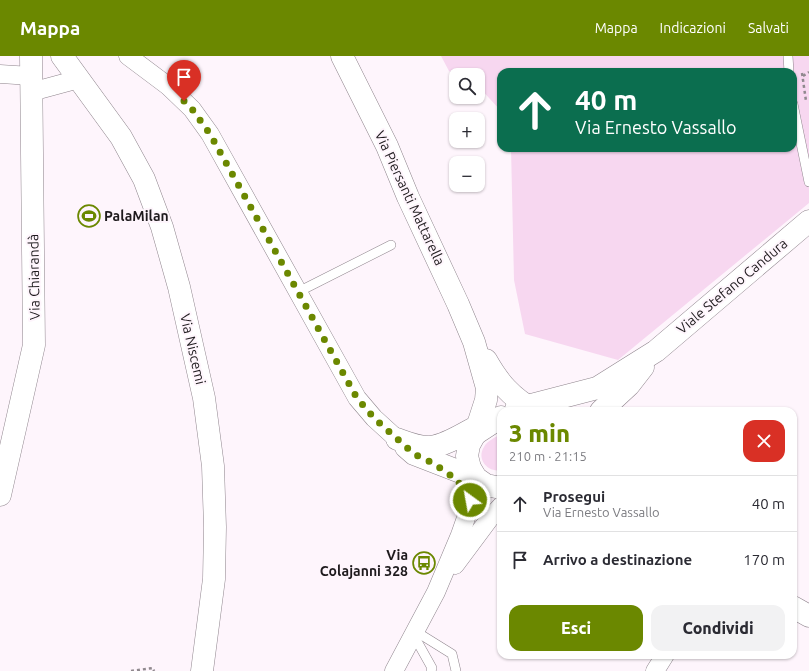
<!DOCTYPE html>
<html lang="it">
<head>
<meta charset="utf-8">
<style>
	:root { --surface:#fff; --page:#f2f2f3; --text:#2b2b33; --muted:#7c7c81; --line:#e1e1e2; --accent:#6b8800 }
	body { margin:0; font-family:Ubuntu,sans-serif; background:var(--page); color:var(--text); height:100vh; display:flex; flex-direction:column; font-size:15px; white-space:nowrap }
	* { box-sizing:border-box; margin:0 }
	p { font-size:13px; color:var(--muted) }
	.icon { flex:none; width:22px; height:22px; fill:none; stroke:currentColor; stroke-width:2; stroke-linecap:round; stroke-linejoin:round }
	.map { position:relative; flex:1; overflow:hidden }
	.panel { position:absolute; left:497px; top:351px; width:300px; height:252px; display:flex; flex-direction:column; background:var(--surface); border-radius:12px; box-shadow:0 1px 3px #0004 }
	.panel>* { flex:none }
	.guide { position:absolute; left:497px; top:12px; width:300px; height:84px; border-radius:12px; box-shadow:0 1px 3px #0004; background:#0b6e4f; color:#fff; overflow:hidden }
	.buttons { position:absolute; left:449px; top:12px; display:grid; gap:8px }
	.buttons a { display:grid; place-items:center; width:36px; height:36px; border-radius:8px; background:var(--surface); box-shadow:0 1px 3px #0004; font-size:20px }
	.pin { position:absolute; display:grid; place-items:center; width:34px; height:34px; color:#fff; margin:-41px -17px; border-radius:50% 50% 50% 0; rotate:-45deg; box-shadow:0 0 4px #0007 }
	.pin .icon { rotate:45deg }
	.me { position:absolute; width:44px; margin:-22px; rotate:328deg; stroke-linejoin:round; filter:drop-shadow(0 0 3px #0008) }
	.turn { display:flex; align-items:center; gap:14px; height:84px; padding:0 12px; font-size:18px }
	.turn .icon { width:52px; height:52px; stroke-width:2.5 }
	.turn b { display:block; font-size:28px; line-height:34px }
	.round { display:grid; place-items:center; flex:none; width:42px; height:42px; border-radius:12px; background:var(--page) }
	.summary { display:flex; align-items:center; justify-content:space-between; height:68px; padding:0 12px }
	h1 { font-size:24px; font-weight:800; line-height:30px; color:var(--accent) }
	.action { display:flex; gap:8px; margin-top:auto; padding:8px 12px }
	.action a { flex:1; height:46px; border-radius:12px; background:var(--accent); color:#fff; font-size:16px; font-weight:800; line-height:46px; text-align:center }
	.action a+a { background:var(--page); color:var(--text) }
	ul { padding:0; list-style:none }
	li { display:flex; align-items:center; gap:12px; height:56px; padding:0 12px; border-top:1px solid var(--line) }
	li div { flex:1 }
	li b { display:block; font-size:15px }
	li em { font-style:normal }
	header { display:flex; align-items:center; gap:24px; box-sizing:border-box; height:56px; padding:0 20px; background:var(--accent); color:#fff }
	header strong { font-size:19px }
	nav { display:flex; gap:22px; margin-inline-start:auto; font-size:14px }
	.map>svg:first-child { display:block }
	.green { fill:#f7d7f0 }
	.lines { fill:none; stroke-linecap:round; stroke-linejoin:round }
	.service-casing { stroke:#8f858d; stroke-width:10 }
	.minor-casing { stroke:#8f858d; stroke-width:19 }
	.tertiary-casing { stroke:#8f858d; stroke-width:23 }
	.secondary-casing { stroke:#8f858d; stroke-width:23 }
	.path { stroke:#90898e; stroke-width:2.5; stroke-dasharray:3 3; stroke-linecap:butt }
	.service { stroke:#fff; stroke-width:9 }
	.minor { stroke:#fff; stroke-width:18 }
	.tertiary { stroke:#fff; stroke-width:22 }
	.secondary { stroke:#fff; stroke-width:22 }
	.route { stroke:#6b8800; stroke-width:7; stroke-dasharray:0 12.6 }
	.labels { text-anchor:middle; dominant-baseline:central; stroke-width:4; stroke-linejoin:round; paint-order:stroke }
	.street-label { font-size:14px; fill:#1e1a1d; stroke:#fef5fc }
	.poi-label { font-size:14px; font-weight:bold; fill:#1e1a1d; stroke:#fef5fc; text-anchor:start }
</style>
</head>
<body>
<header>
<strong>Mappa</strong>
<nav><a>Mappa</a><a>Indicazioni</a><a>Salvati</a></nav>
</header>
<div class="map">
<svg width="809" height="615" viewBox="0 0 809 615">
	<rect width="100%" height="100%" fill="#fef5fc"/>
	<g class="green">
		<polygon points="441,0 809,0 809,147 618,304 525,278 514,224 511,92 793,92 793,16 501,16 501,55 478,30 478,19 456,19 449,15"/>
		<path d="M501 378V414C488 417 476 403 484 391 487 385 496 381 501 378Z"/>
	</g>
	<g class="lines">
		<g class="service-casing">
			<g id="service">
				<polyline points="788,0 789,16"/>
				<polyline points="793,48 809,126"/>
				<polyline points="298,236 391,189"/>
				<polyline points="415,575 452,598 456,615"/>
				<polyline points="413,578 432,612 431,615"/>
			</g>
		</g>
		<g class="minor-casing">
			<g id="minor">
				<polyline points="128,0 168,30 192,53 210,78 357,342 374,362 397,383"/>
				<polyline points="0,18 31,20"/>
				<polyline points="31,36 79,23"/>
				<polyline points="455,509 490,462 501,450"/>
				<polyline points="394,615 436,536 460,479 467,459 469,444 470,412"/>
				<polyline points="655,615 665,599"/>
			</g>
		</g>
		<g class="tertiary-casing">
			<g id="tertiary">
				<polyline points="62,0 121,81 144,123 162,171 179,231 204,342 213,410 215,471 214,523 202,615"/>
				<polyline points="516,353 597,332 656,295 809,165"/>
				<polyline points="601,355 629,329 643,311"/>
				<path d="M397 383C408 387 420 392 431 391 452 388 470 372 489 365"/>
				<polyline points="406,391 414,398 476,422"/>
				<polyline points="0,439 34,289 31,0"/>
			</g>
		</g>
		<g class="secondary-casing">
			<g id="secondary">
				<polyline points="342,0 387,90 408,141 458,248 474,286 487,332 486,344 475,378 469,389 467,400 470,412 476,422 486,429 501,432"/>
				<path d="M486 304C499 327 511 341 535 355"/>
				<polyline points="475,378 501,361"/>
				<polyline points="793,551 809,560"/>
			</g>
		</g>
		<g class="path">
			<polyline points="802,17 806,45"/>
			<polyline points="803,20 809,16"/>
			<polyline points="131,615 153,612 154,615"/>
		</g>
		<use href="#service" class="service"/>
		<use href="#minor" class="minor"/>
		<use href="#tertiary" class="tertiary"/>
		<use href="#secondary" class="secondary"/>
	</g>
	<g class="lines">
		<polyline class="route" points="184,45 192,53 210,78 357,342 374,362 414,398 433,407 457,424 470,444"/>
	</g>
	<defs>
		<g id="stadium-ring" transform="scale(1.15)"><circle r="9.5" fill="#fef5fc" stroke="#6b8800" stroke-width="1.5"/><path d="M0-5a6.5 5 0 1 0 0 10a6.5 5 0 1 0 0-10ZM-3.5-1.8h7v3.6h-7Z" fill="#6b8800"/></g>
		<g id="bus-ring" transform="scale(1.15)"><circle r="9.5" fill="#fef5fc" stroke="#6b8800" stroke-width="1.5"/><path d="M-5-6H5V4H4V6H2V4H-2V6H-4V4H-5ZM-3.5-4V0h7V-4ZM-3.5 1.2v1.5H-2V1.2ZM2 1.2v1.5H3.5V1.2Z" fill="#6b8800"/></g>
	</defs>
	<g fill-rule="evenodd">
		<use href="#stadium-ring" x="89" y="160"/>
		<use href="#bus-ring" x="424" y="507"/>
	</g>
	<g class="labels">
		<g class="street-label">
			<text transform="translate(410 142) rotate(65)">Via Piersanti Mattarella</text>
			<text transform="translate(34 221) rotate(-91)">Via Chiarandà</text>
			<text transform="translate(732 230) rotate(-40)">Viale Stefano Candura</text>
			<text transform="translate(193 293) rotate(77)">Via Niscemi</text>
		</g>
		<g class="poi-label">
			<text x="104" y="160">PalaMilan</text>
			<text x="408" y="499" text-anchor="end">Via<tspan x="408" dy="16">Colajanni 328</tspan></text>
		</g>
	</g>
</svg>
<div class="buttons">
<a><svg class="icon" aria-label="search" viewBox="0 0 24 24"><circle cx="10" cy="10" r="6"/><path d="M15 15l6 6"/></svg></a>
<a>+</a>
<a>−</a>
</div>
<div class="pin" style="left:184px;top:45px;background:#d93025"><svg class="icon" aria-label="arrive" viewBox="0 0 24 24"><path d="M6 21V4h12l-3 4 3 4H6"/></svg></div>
<svg class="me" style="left:470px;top:444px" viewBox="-20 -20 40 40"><circle r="17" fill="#6b8800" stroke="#fff" stroke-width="3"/><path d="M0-11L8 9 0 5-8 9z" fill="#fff"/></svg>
<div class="guide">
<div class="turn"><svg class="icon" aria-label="ahead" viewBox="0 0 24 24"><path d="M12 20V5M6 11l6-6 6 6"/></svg><div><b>40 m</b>Via Ernesto Vassallo</div></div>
</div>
<section class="panel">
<div class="summary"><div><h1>3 min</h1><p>210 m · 21:15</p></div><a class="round" style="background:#d93025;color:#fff"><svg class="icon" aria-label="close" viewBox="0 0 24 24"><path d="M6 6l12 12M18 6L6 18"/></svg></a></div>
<ul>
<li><svg class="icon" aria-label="ahead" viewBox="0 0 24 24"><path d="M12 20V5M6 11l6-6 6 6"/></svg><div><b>Prosegui</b><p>Via Ernesto Vassallo</p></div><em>40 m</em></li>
<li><svg class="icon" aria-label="arrive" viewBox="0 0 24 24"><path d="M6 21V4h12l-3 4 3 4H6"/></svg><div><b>Arrivo a destinazione</b></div><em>170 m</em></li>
</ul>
<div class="action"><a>Esci</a><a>Condividi</a></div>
</section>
</div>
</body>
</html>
